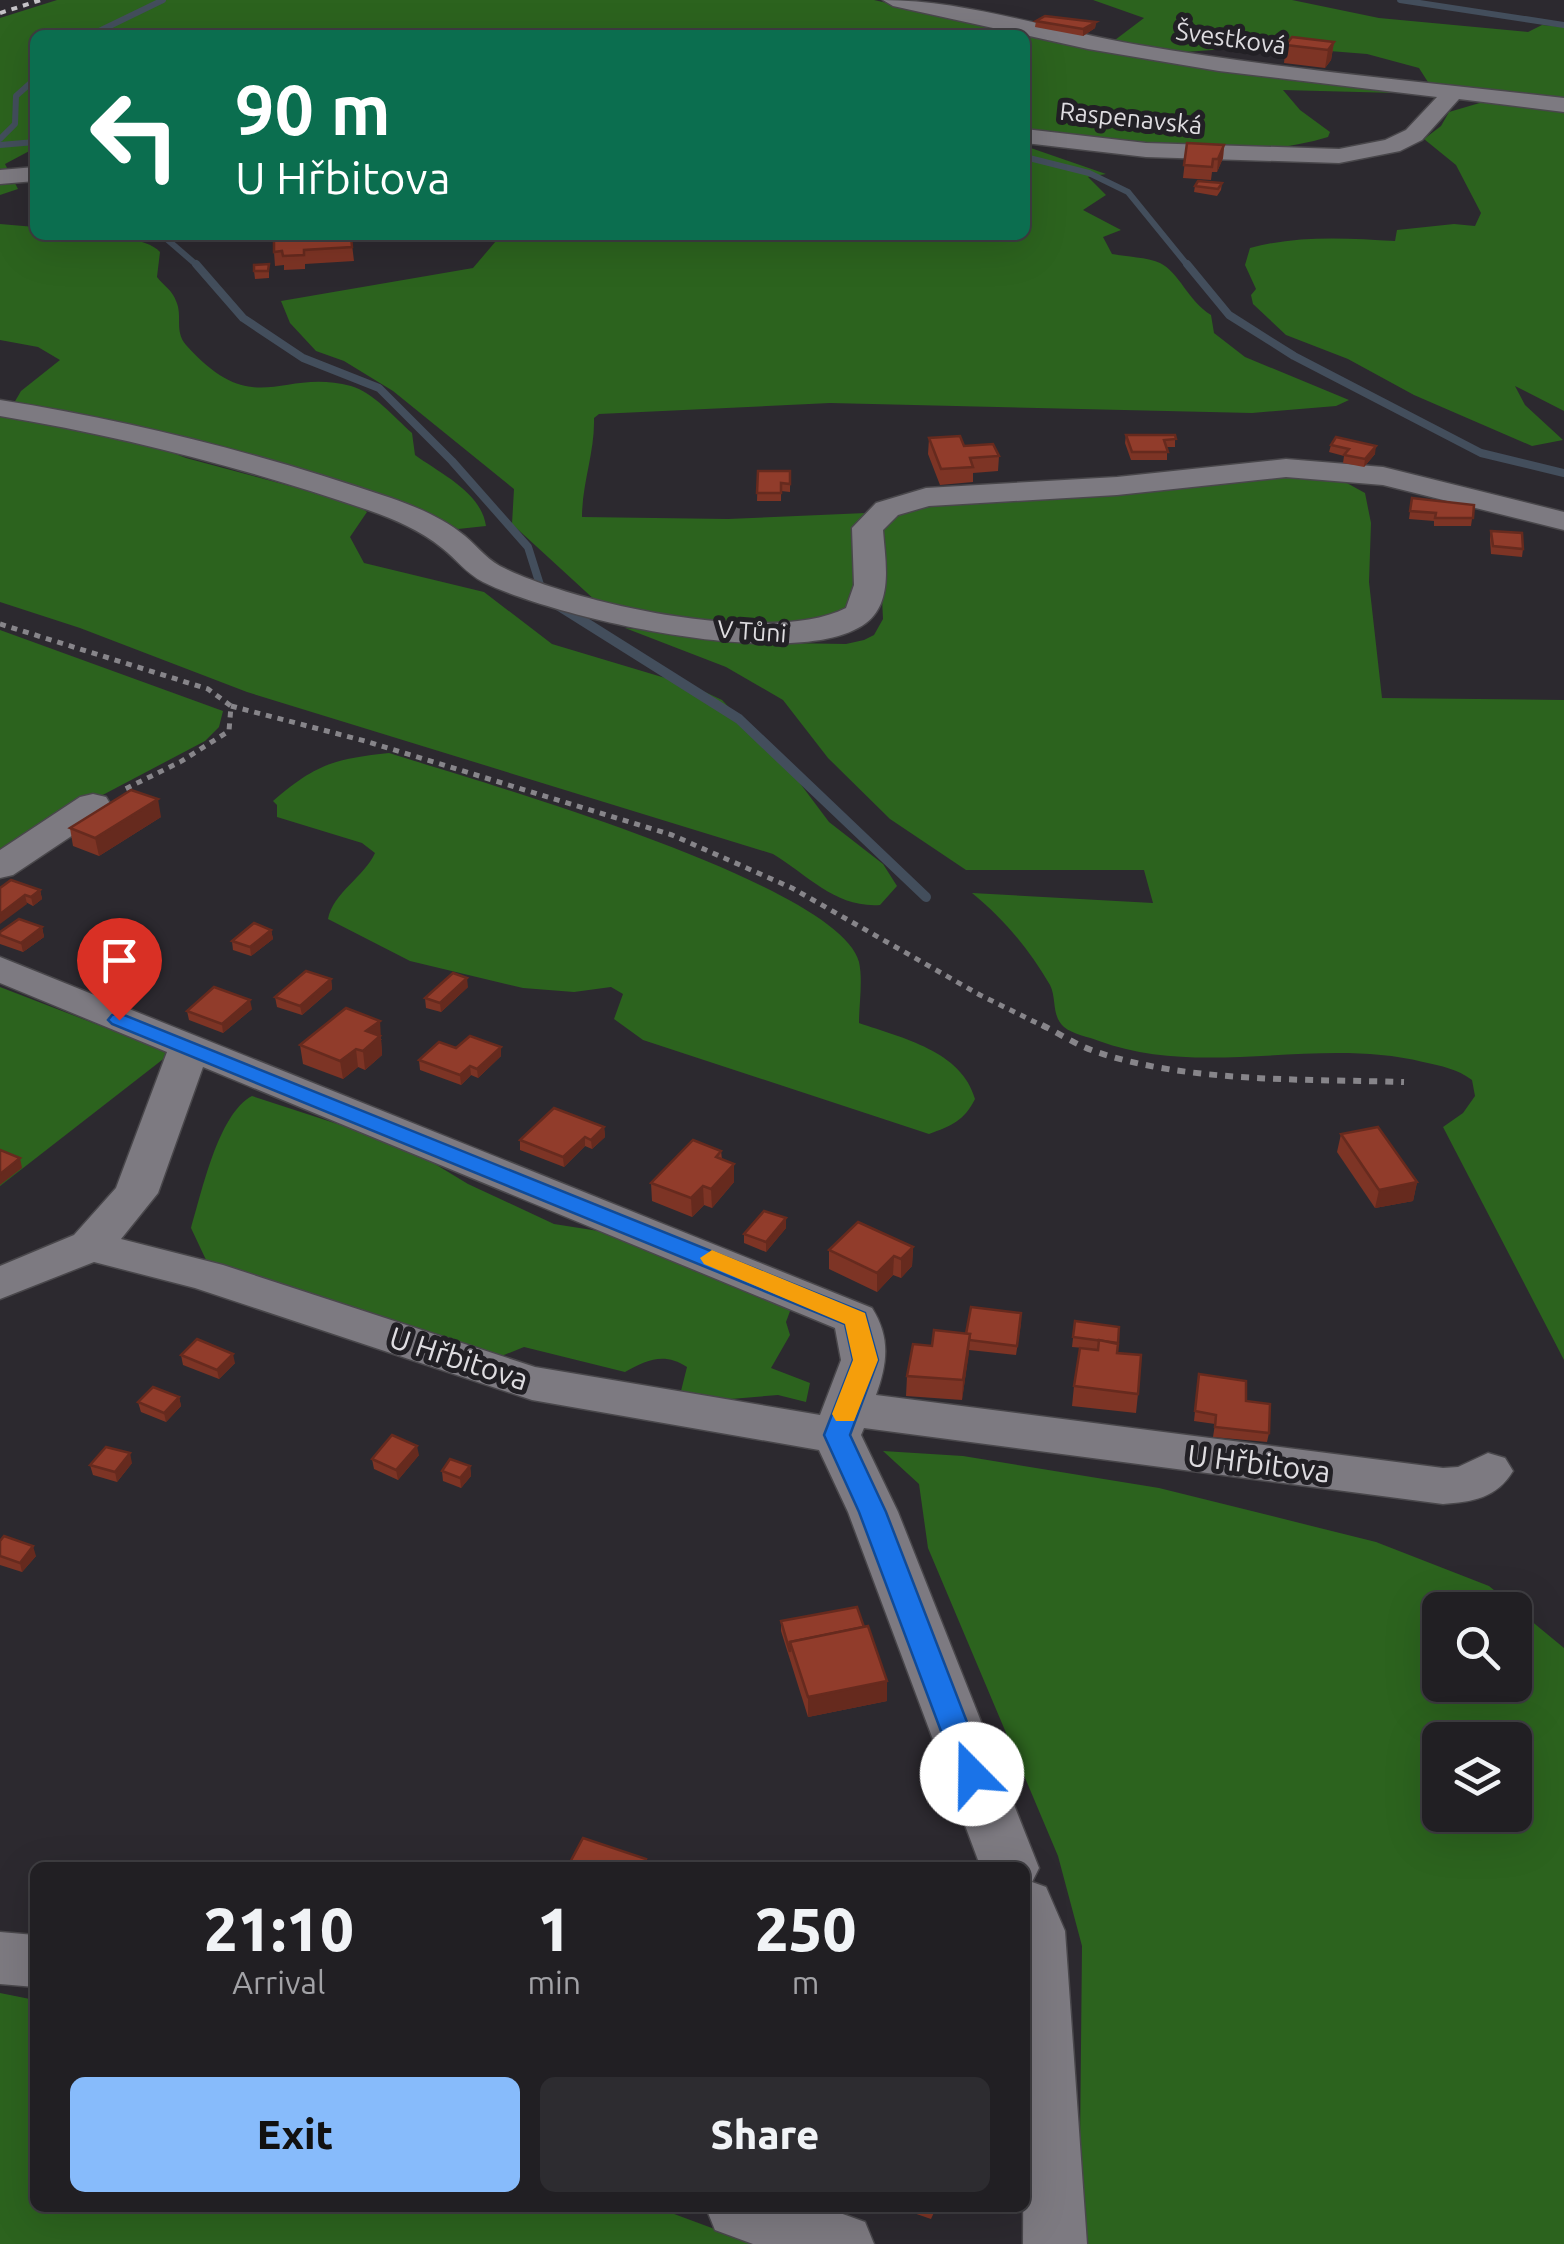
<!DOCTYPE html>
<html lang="en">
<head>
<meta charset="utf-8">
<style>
	:root { --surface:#211f23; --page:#2d2c30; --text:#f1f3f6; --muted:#a2a2a6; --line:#3e3d41; --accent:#87bbfb }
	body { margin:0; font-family:Ubuntu,sans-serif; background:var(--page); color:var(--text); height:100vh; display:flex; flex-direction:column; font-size:38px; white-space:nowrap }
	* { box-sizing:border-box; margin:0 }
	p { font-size:32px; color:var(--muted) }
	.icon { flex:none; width:55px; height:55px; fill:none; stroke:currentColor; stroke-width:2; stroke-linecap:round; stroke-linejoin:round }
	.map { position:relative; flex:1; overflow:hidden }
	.details { position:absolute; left:30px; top:1862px; width:1000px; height:350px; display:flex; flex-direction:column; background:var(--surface); border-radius:15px; box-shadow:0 10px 40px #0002,0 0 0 2px var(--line) }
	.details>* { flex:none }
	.hud { position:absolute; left:30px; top:30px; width:1000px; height:210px; border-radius:15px; box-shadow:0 10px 40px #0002,0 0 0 2px var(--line); background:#0b6e4f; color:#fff; overflow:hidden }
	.fabs { position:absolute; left:1422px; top:1592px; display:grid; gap:20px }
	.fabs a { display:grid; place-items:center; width:110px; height:110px; border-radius:15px; background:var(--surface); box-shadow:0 10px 40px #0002,0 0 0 2px var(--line); font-size:50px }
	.pin { position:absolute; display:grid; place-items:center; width:85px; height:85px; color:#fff; margin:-102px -42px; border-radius:50% 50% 50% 0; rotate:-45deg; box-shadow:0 0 10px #0007 }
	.pin .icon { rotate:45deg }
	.me { position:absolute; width:110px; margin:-55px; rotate:338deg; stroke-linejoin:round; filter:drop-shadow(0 0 8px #0008) }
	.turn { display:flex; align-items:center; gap:35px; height:210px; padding:0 40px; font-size:45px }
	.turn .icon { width:130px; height:130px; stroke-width:2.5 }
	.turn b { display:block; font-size:70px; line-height:85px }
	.eta { display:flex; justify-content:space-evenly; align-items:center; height:170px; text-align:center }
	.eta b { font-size:60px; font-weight:800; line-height:70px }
	.button { display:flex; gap:20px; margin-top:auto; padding:20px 40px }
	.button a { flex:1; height:115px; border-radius:15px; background:var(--accent); color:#111; font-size:40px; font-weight:800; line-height:115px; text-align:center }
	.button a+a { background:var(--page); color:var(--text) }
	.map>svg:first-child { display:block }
	.green { fill:#2c631e; fill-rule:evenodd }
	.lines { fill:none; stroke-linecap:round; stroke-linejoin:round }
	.stream-far2 { stroke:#434e5c; stroke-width:6 }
	.stream-far1 { stroke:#434e5c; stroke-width:8 }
	.stream { stroke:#434e5c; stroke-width:10 }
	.minor-casing { stroke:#49474b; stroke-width:3 }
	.path-far1 { stroke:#87858a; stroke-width:5; stroke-dasharray:6 6; stroke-linecap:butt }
	.path { stroke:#87858a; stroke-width:6; stroke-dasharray:8 8; stroke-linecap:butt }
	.minor { fill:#7d7a81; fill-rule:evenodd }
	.rail { stroke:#c5c3c7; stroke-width:4; stroke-dasharray:6 6; stroke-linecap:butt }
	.wall { fill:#7d3425 }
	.shaded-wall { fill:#662a1e }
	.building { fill:#913c2b; stroke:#662a1e; stroke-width:2.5 }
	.route { fill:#1a73e8; stroke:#114b97; stroke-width:2.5 }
	.slow { fill:#f59e0b }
	.labels { text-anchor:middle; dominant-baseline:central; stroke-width:10; stroke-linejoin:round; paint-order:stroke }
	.far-street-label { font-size:25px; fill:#dedce0; stroke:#222025 }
	.street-label { font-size:30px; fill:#dedce0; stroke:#222025 }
</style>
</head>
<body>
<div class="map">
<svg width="1564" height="2244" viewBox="0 0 1564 2244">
	<rect width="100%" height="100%" fill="#2c292f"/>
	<g class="green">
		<path d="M57 0H874L989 26 1396 93 1283 90 1300 110 1330 132 1328 137C1232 166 1123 143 1025 133V35H35V148L5 164 18 189 0 195V18Z"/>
		<polygon points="1093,0 1292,0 1379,18 1528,32 1542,25 1564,27 1564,102 1433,90 1419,68 1367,54 1266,46 1185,52 1111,43 1144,18"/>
		<path d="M1483 102 1564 110V411L1515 386 1525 405 1563 440 1532 446 1414 395 1348 359 1286 335 1253 304 1251 295 1256 289 1245 265 1250 248C1297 235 1347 238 1395 241L1397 230 1454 224 1475 226 1481 213 1456 165 1424 139 1441 126 1449 112Z"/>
		<path d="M1025 146 1106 174 1088 177 1106 195 1083 210 1121 230 1103 237 1112 254C1127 257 1147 257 1160 263 1179 272 1188 301 1211 315L1214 333 1245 357 1349 400 1336 406 1252 413 830 403 599 414 594 418C595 452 582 483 582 517L728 519 866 513 854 610 801 628 701 624 597 602 512 524 514 489 393 391 344 361 316 351 290 323 281 301 473 268 496 241 441 235H1025Z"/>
		<path d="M0 224 35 227V235C64 235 142 231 160 252L157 277C163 285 173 291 176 301 183 316 174 331 186 345 255 422 280 367 351 386 374 393 394 417 412 433L415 455C441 474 481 492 486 526L458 529 183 436 14 403 21 391 60 360 38 347 0 340Z"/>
		<path d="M0 413 144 442 186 458 357 504 367 512 350 537 364 563 484 592 552 644 692 686 722 700 796 778 829 822 883 864 897 886 880 905C836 908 809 876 773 854L247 692 80 628 0 602Z"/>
		<path d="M1280 472 1334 476 1365 493 1371 523 1369 582 1382 698 1564 700V1360L1443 1127 1463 1113 1475 1096 1472 1080C1457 1069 1442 1066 1423 1062 1318 1036 1202 1079 1099 1041 1089 1037 1072 1034 1064 1027 1051 1015 1057 999 1050 985 1028 948 1005 920 972 893L1153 903 1144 870H966L890 819 828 758 783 700 726 667 625 628 781 643 846 644 864 640 874 635 883 619 880 557 883 525 894 514 931 506Z"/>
		<polygon points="0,630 223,711 219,727 205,741 78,808 0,857"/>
		<path d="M389 753C470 779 839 883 859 962 863 980 859 1005 859 1023 902 1038 962 1051 975 1099 964 1121 951 1126 929 1134L643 1040 614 1019 623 994 611 987 574 992 523 988 410 961 328 919C333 893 364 877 375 853L362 843 277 817V805L273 801C316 764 334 759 389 753Z"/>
		<polygon points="0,987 171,1053 0,1186"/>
		<path d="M252 1096 353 1129 435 1164 468 1184 554 1224 605 1232 793 1303 786 1322 790 1335 771 1368 810 1383 806 1402 778 1395 731 1399 681 1391 687 1367C664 1352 647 1360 625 1372L524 1347 499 1357 207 1262 191 1228C202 1192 218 1114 252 1096Z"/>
		<path d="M883 1451 963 1456 1159 1488 1376 1542 1489 1586 1564 1648V2244H1079L1082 1946 1058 1856 928 1548 919 1484ZM1440 1610H1515V1685H1440ZM1440 1740H1515V1815H1440Z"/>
		<polygon points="0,1993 35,2000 35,2208 658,2208 755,2244 0,2244"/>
	</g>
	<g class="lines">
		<g class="stream-far2">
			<polyline points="1400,0 1564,25"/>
			<polyline points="91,35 163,0"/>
			<polyline points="0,139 15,124 16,96 35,79"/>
			<polyline points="0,145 35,142"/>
			<polyline points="1025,157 1089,173 1128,192 1189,267"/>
			<polyline points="162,235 199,267"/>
		</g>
		<g class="stream-far1">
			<polyline points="196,264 243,318 303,358 379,388 452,461 528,547 541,588"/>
			<polyline points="1187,264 1229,315 1294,356 1481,453 1564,473"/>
		</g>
		<polyline class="stream" points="556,604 739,719 926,897"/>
		<g class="minor-casing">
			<g id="minor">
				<path d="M883 0C968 0 1054 31 1139 45 1280 69 1422 82 1564 98V112L1459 99 1422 140 1400 151 1339 163 1146 157 1025 143V129L1146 143 1339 149 1385 140 1406 130 1437 97 1219 71 1088 49 893 6Z"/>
				<polygon points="35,167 35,181 0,184 0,170"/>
				<path d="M0 400C133 421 263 454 391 498 417 507 443 518 465 536 478 547 489 562 506 569 581 605 771 646 846 608L854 585 852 528 876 503 926 488 1117 477 1286 459 1383 467 1564 512V530L1383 485 1286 477 1117 495 929 506 898 515 883 530C885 560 894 602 866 623 798 674 555 618 483 582 467 574 456 559 442 548 420 530 394 519 368 510 248 469 126 437 0 416Z"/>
				<polygon points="93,794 106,797 111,805 106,813 13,875 0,878 0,850 80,797"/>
				<path d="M0 957 872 1308C891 1338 887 1364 876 1395L1443 1468 1458 1467 1488 1453 1505 1458 1513 1471C1497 1498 1472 1502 1443 1504L864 1428 861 1435 898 1512 1039 1868 1032 1882 1046 1887 1065 1931 1087 2244H1023L1025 1868H981L848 1512 819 1450 532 1400 195 1288 94 1262 0 1299V1266L74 1235 116 1188 167 1052 0 983ZM203 1067 835 1328 841 1360 820 1415 535 1367 223 1265 121 1239 158 1193Z"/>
				<polygon points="0,1932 35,1935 35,1987 0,1984"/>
				<polygon points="706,2208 826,2208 865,2222 874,2244 753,2244 715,2230"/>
			</g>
		</g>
		<g class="path-far1">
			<polyline points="0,624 208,689 231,706 229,731 180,762 121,791"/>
			<polyline points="231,706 365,741 672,835 792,888 980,995 1047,1028"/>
		</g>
		<path class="path" d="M1042 1025C1060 1034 1078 1046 1097 1052 1187 1083 1309 1079 1404 1082"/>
		<use href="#minor" class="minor"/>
		<polyline class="rail" points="0,13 41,0"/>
	</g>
	<g class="wall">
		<polygon points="1036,21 1096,22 1095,28 1083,36 1035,27"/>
		<polygon points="1334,42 1331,60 1325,68 1284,63 1286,45"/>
		<polygon points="1187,143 1224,145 1223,158 1217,172 1212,172 1211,180 1183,178"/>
		<polygon points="1222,183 1221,190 1217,196 1194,192 1195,186"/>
		<polygon points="222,235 256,235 256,239 222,241"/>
		<polygon points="351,236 354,261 305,264 305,269 284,270 284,265 275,266 274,252"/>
		<polygon points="269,264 269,278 255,279 254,271"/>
		<polygon points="1126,435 1175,435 1175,447 1167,447 1167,460 1131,460 1125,443"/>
		<polygon points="929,438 964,446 999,456 998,471 973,473 973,482 940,485 928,454"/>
		<polygon points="1331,445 1375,454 1364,467 1343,463 1344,456 1329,452"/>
		<polygon points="758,471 790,471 790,492 781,491 781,501 757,501"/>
		<polygon points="1412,498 1474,505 1471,526 1434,526 1434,521 1409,519"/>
		<polygon points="1491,531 1523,549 1522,557 1491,554 1490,539"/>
		<polygon points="161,817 99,856 73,846 70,828"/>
		<polygon points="0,888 40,890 42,899 33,906"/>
		<polygon points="42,927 44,937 23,952 0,944 0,932"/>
		<polygon points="271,930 273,939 251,956 233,950 232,941"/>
		<polygon points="331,979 332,989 302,1015 277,1007 275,997"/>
		<polygon points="468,987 441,1012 426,1008 425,998"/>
		<polygon points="252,1009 223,1033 189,1020 187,1011"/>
		<polygon points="382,1039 381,1040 382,1055 365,1070 358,1067 343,1079 303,1064 300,1045"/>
		<polygon points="501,1047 501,1056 478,1078 471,1075 461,1085 420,1070 419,1060 456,1048"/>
		<polygon points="604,1127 605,1137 592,1149 585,1146 564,1167 520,1150 520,1140"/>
		<polygon points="1341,1134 1417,1182 1413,1201 1375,1208 1337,1152"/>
		<polygon points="721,1151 722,1159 734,1164 734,1182 712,1208 704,1205 692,1217 652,1201 651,1183"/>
		<polygon points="786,1228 766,1252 744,1243 744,1234"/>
		<polygon points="913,1247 912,1266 901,1278 893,1275 877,1292 829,1269 829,1250"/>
		<polygon points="1075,1321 1117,1353 1138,1394 1136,1413 1072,1406 1074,1386 1084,1348 1072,1347"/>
		<polygon points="1021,1323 1016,1355 969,1350 962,1400 906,1396 907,1376 932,1346 966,1334"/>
		<polygon points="181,1355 235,1363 219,1379 183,1365"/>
		<polygon points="1199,1374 1246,1401 1269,1433 1267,1442 1213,1437 1215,1424 1194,1421"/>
		<polygon points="179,1397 181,1406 166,1422 141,1412 138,1402"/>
		<polygon points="419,1455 398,1480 374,1469 372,1459"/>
		<polygon points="132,1463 117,1482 93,1475 90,1465"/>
		<polygon points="470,1466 471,1476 461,1488 443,1481 442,1471"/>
		<polygon points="0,1541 36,1556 22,1572 0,1565"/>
		<polygon points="781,1621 887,1701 808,1717 781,1631"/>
		<polygon points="899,2208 936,2208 931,2219"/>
	</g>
	<g class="shaded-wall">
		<polygon points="1096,22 1095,28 1083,36 1083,29"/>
		<polygon points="1334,42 1331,60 1325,68 1328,50"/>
		<polygon points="1224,145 1223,158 1217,172 1218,159"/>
		<polygon points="1376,446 1375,454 1364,467 1365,459"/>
		<polygon points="158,799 161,817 99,856 95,838"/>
		<polygon points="40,890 42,899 33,906 31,897"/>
		<polygon points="25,895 27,904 0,924 0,914"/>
		<polygon points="42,927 44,937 23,952 21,943"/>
		<polygon points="271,930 273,939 251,956 250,947"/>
		<polygon points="467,978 468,987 441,1012 440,1003"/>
		<polygon points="331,979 332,989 302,1015 300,1006"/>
		<polygon points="250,1000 252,1009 223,1033 222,1024"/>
		<polygon points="380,1021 382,1055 365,1070 363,1051 366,1031"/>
		<polygon points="501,1047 501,1056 478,1078 477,1069"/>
		<polygon points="356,1049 358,1067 343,1079 340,1061"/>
		<polygon points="470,1066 471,1075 461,1085 460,1075"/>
		<polygon points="604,1127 605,1137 592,1149 591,1140"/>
		<polygon points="585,1137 585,1146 564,1167 563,1157"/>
		<polygon points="20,1158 22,1168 0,1185 0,1174"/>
		<polygon points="734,1164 734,1182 712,1208 711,1189"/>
		<polygon points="1417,1182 1413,1201 1375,1208 1379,1190"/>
		<polygon points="703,1186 704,1205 692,1217 691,1198"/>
		<polygon points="786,1218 786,1228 766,1252 766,1242"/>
		<polygon points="913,1247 912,1266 901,1278 901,1259"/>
		<polygon points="894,1256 893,1275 877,1292 877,1273"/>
		<polygon points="970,1334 969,1353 962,1400 963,1380"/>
		<polygon points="233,1354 235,1363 219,1379 217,1370"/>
		<polygon points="179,1397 181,1406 166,1422 164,1413"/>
		<polygon points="417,1446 419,1455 398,1480 396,1470"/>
		<polygon points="130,1453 132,1463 117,1482 115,1472"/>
		<polygon points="470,1466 471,1476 461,1488 460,1478"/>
		<polygon points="33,1546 36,1556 22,1572 20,1563"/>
		<polygon points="887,1681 887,1701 808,1717 808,1697"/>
	</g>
	<g class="building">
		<polygon points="1045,16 1096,22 1083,29 1036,21"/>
		<polygon points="1292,37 1334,42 1328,50 1286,45"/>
		<polygon points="1187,143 1224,145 1218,159 1213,159 1212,167 1184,165"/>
		<polygon points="1198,181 1222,183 1218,189 1195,186"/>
		<polygon points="351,236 352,247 304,250 304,255 283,256 282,251 274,252 274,240"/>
		<polygon points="269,264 268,271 254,271 254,265"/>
		<polygon points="1126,435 1175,435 1176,439 1164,440 1168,452 1132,452"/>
		<polygon points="960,436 964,446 993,444 999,456 970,458 973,467 941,469 929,438"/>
		<polygon points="1336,437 1376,446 1365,459 1344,455 1349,449 1331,445"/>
		<polygon points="758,471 790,471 790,484 781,483 781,493 757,493"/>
		<polygon points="1412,498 1474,505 1473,518 1435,518 1436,513 1410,511"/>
		<polygon points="1491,531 1522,533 1523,549 1493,546"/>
		<polygon points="131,790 158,799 95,838 70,828"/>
		<polygon points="11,880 40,890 31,897 25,895 0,914 0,888"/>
		<polygon points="19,919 42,927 21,943 0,935 0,932"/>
		<polygon points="254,923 271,930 250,947 232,941"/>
		<polygon points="306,971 331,979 300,1006 275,997"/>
		<polygon points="453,973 467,978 440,1003 425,998"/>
		<polygon points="214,987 250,1000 222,1024 187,1011"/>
		<polygon points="346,1008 380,1021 366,1031 380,1036 363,1051 356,1049 340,1061 300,1045"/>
		<polygon points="470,1036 501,1047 477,1069 470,1066 460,1075 419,1060 439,1042 456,1048"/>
		<polygon points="554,1108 604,1127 591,1140 585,1137 563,1157 520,1140"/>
		<polygon points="1378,1127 1417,1182 1379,1190 1341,1134"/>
		<polygon points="693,1140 721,1151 716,1157 734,1164 711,1189 703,1186 691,1198 651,1183"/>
		<polygon points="0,1150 20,1158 0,1174"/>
		<polygon points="764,1211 786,1218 766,1242 744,1234"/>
		<polygon points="858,1222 913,1247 901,1259 894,1256 877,1273 829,1250"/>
		<polygon points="971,1307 1021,1313 1017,1346 969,1340 970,1334 966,1334"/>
		<polygon points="1075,1321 1119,1327 1118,1343 1073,1337"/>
		<polygon points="934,1330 970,1334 963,1380 907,1376 913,1344 932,1346"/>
		<polygon points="197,1339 233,1354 217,1370 181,1355"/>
		<polygon points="1099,1340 1118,1344 1117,1353 1141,1355 1138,1394 1074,1386 1080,1348 1098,1350"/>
		<polygon points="1199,1374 1246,1381 1246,1401 1270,1404 1269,1433 1215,1427 1216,1415 1195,1411"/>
		<polygon points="153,1387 179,1397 164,1413 138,1402"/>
		<polygon points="392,1435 417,1446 396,1470 372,1459"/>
		<polygon points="106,1447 130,1453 115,1472 90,1465"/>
		<polygon points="450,1459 470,1466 460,1478 442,1471"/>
		<polygon points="4,1536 33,1546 20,1563 0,1556 0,1541"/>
		<polygon points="857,1607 864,1627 790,1642 790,1652 781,1621"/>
		<polygon points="868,1626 887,1681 808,1697 790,1642"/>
		<polygon points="583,1838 646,1859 642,1868 567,1868"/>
	</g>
	<polygon class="route" points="119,1013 865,1313 878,1360 850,1435 886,1512 987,1774 983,1783 972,1786 962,1783 957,1774 859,1512 824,1435 853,1360 845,1324 112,1024 108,1020 112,1015"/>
	<polygon class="slow" points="712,1250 865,1313 878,1360 854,1421 836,1421 832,1414 853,1360 845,1324 704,1264 700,1258"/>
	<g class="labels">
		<g class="far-street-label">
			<text transform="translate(1231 38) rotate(8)">Švestková</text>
			<text transform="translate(1131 118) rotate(6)">Raspenavská</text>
			<text transform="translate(752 631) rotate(4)">V Tůni</text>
		</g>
		<g class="street-label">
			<text transform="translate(459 1358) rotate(18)">U Hřbitova</text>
			<text transform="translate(1259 1463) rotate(7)">U Hřbitova</text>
		</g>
	</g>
</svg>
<div class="fabs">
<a><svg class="icon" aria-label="search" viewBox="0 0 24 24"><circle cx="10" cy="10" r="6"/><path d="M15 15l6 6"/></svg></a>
<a><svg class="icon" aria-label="layers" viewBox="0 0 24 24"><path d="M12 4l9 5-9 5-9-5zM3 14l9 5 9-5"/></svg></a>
</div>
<div class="pin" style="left:119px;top:1020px;background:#d93025"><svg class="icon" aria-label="arrive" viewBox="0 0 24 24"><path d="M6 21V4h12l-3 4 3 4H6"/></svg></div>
<svg class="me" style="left:972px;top:1774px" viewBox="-20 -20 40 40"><circle r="19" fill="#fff"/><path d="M0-13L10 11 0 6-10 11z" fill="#1a73e8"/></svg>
<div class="hud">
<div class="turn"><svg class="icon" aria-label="left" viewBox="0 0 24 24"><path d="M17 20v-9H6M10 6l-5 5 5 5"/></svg><div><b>90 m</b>U Hřbitova</div></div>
</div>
<section class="details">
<div class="eta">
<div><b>21:10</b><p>Arrival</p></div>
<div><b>1</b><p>min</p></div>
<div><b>250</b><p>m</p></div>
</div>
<div class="button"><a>Exit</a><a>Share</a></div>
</section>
</div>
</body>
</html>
